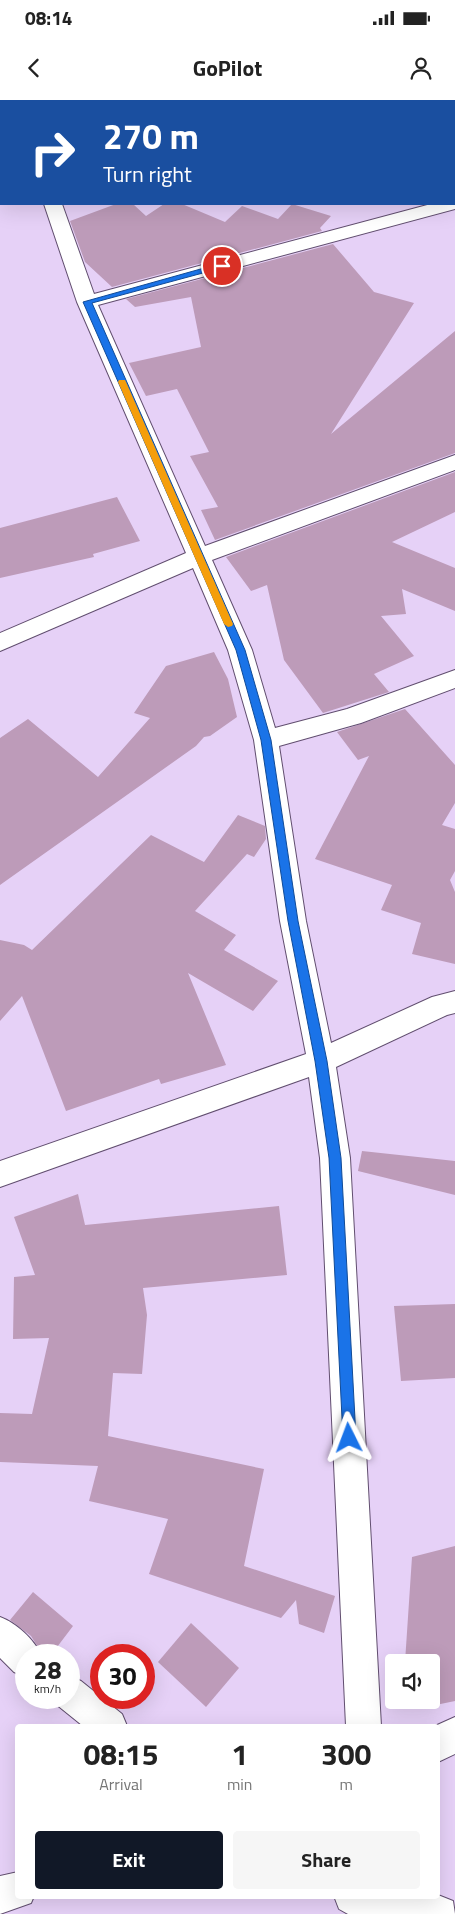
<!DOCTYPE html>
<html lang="en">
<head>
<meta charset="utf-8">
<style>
	:root { --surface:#fff; --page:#f6f6f6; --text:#222; --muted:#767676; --accent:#111827 }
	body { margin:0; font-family:"Titillium Web",sans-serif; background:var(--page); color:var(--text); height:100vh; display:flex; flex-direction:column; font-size:19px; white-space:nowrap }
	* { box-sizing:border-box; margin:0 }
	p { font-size:16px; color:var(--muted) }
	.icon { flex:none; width:28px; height:28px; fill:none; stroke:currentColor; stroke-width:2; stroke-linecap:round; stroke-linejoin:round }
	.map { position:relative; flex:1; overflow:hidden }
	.panel { position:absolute; left:15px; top:1624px; width:425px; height:175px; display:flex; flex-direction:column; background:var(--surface); border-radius:5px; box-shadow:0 5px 20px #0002 }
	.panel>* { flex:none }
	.guide { position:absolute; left:0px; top:0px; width:455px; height:105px; box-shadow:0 5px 20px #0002; background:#1a4fa0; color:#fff; overflow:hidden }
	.fabs { position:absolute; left:385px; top:1554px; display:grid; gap:10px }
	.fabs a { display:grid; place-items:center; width:55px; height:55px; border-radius:5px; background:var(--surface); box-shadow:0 5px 20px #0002; font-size:25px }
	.speed { position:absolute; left:15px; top:1544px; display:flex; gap:10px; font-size:25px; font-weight:700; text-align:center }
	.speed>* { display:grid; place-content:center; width:65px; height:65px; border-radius:50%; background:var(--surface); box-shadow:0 5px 20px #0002; line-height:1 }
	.speed small { font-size:12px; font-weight:400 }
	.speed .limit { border:8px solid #d22; background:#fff; color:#111 }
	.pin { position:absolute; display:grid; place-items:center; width:42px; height:42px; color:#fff; margin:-21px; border:2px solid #fff; border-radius:50%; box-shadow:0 1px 5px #0007 }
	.me { position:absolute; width:55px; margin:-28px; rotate:357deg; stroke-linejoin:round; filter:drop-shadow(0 0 4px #0008) }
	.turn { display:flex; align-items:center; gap:18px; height:105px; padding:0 20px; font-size:22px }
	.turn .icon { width:65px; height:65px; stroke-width:2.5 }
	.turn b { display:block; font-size:35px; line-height:42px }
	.eta { display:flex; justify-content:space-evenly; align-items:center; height:85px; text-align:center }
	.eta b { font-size:30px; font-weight:700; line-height:35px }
	.primary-button { display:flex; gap:10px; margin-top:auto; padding:10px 20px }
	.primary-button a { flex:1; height:58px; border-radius:5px; background:var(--accent); color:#fff; font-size:20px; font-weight:700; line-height:58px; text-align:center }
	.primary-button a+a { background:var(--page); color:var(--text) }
	.status { display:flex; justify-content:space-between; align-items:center; height:35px; padding:0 25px; background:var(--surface); direction:ltr }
	.status svg { height:14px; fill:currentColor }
	header { display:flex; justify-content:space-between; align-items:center; height:65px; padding:0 20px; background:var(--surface); font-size:22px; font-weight:700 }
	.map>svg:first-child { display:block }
	.building { fill:#bd9bb9 }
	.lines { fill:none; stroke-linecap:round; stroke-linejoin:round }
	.minor-casing { stroke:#614e6f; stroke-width:2 }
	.tertiary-casing { stroke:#614e6f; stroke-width:2 }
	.minor { fill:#fff; fill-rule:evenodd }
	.tertiary { fill:#fff; fill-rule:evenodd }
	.route { fill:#1a73e8; stroke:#114b97 }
	.slow { fill:#f59e0b }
</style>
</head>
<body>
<div class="status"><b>08:14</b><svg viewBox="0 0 49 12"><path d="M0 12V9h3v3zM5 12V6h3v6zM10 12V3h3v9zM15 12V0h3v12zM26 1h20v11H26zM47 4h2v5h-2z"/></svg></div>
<header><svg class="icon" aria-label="back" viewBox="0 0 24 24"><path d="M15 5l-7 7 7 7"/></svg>GoPilot<svg class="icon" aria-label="person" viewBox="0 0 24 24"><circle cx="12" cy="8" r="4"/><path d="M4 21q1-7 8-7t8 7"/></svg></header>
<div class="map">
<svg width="455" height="1814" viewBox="0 0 455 1814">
	<rect width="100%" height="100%" fill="#e6d1f7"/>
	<g class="building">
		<polygon points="116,104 133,104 146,116 164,104 182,104 225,122 242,106 278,119 292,104 331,116 320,128 322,131 112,187 85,162 70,121"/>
		<polygon points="333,144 374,192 414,203 331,334 455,231 455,353 215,440 201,410 218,407 190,356 209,352 177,289 146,296 129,263 201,247 191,197 135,207 126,199"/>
		<polygon points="455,372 455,412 392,442 455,468 455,511 402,489 406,514 381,516 414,556 374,574 389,592 323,613 284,560 267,485 251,491 226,457"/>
		<polygon points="117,397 140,441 93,454 94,457 0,478 0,428"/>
		<polygon points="214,552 228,579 237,617 210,636 204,637 196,646 0,785 0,638 28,619 98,677 150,618 134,613 166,566"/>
		<polygon points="405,609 455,665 455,703 442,725 455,729 455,771 450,780 455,792 455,864 412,854 421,823 381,810 392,785 315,759 369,656 358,660 337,632"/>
		<polygon points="238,715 265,726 266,739 254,757 247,754 195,811 236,835 224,850 278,881 253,911 188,873 226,965 161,984 159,979 66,1011 22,896 0,921 0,840 24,845 32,850 151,735 204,762"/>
		<polygon points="362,1051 455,1061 455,1095 358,1071"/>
		<polygon points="78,1094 85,1125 279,1106 287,1175 143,1188 147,1215 142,1274 113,1273 108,1336 264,1369 244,1466 335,1496 324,1533 299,1524 296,1500 281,1518 149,1474 168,1419 89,1401 98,1366 0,1362 0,1313 32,1314 49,1238 13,1239 14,1177 35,1175 14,1117"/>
		<polygon points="455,1204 455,1278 401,1281 394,1206"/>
		<polygon points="455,1446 455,1601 426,1607 424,1600 431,1600 431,1562 405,1562 412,1457"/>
		<polygon points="33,1492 73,1526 51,1555 43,1555 31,1536 10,1520"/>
		<polygon points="191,1523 239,1568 206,1607 158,1562"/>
	</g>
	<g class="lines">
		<g class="minor-casing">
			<g id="minor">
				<rect x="11" y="0" width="18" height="1"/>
				<polygon points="455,97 455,109 98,205 205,446 455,355 455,370 212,460 252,550 275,628 347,609 455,570 455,588 361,623 279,646 306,821 331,943 432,897 455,891 455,913 447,915 336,967 350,1058 381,1626 346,1626 320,1058 309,977 0,1087 0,1061 306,954 280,821 254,640 228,550 193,468 0,551 0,533 186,453 77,202 44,104 62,104 94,194 431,104 454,104"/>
				<path d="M0 1517C16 1523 34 1539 41 1555H26V1577L14 1572 0 1558Z"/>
				<polygon points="69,1576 81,1581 122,1614 127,1626 83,1626 57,1605 53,1598 69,1598"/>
				<polygon points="438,1795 453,1801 455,1814 348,1814 339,1809 334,1796"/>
			</g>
		</g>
		<g class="tertiary-casing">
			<g id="tertiary">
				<rect x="0" y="14" width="1" height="10"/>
				<polygon points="455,1617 455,1654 438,1662 438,1626 435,1626"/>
				<polygon points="18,1772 18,1796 34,1796 31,1803 0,1814 0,1776"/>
			</g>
		</g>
		<use href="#minor" class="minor"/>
		<use href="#tertiary" class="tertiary"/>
	</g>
	<polygon class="route" points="222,163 225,164 225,167 92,203 245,550 271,640 298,821 327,961 341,1058 356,1338 354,1342 349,1344 345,1342 343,1338 329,1058 315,961 288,821 261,640 236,550 83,202"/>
	<polygon class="slow" points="119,280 125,280 126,282 233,524 232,526 228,527 224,524 118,282"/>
</svg>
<div class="fabs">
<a><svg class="icon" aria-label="sound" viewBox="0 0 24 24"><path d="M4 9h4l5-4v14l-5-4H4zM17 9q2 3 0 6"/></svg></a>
</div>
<div class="speed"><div>28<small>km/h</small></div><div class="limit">30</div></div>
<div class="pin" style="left:222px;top:166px;background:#d93025"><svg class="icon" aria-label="arrive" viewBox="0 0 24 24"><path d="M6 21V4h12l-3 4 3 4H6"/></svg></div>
<svg class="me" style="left:349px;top:1338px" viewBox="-20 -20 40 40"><path d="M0-17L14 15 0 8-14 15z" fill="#1a73e8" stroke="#fff" stroke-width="4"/></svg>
<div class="guide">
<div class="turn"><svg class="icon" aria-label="right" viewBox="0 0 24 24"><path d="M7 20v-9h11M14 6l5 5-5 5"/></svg><div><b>270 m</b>Turn right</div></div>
</div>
<section class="panel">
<div class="eta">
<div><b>08:15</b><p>Arrival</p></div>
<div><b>1</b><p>min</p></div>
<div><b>300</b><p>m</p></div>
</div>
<div class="primary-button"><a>Exit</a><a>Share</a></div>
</section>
</div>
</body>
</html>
